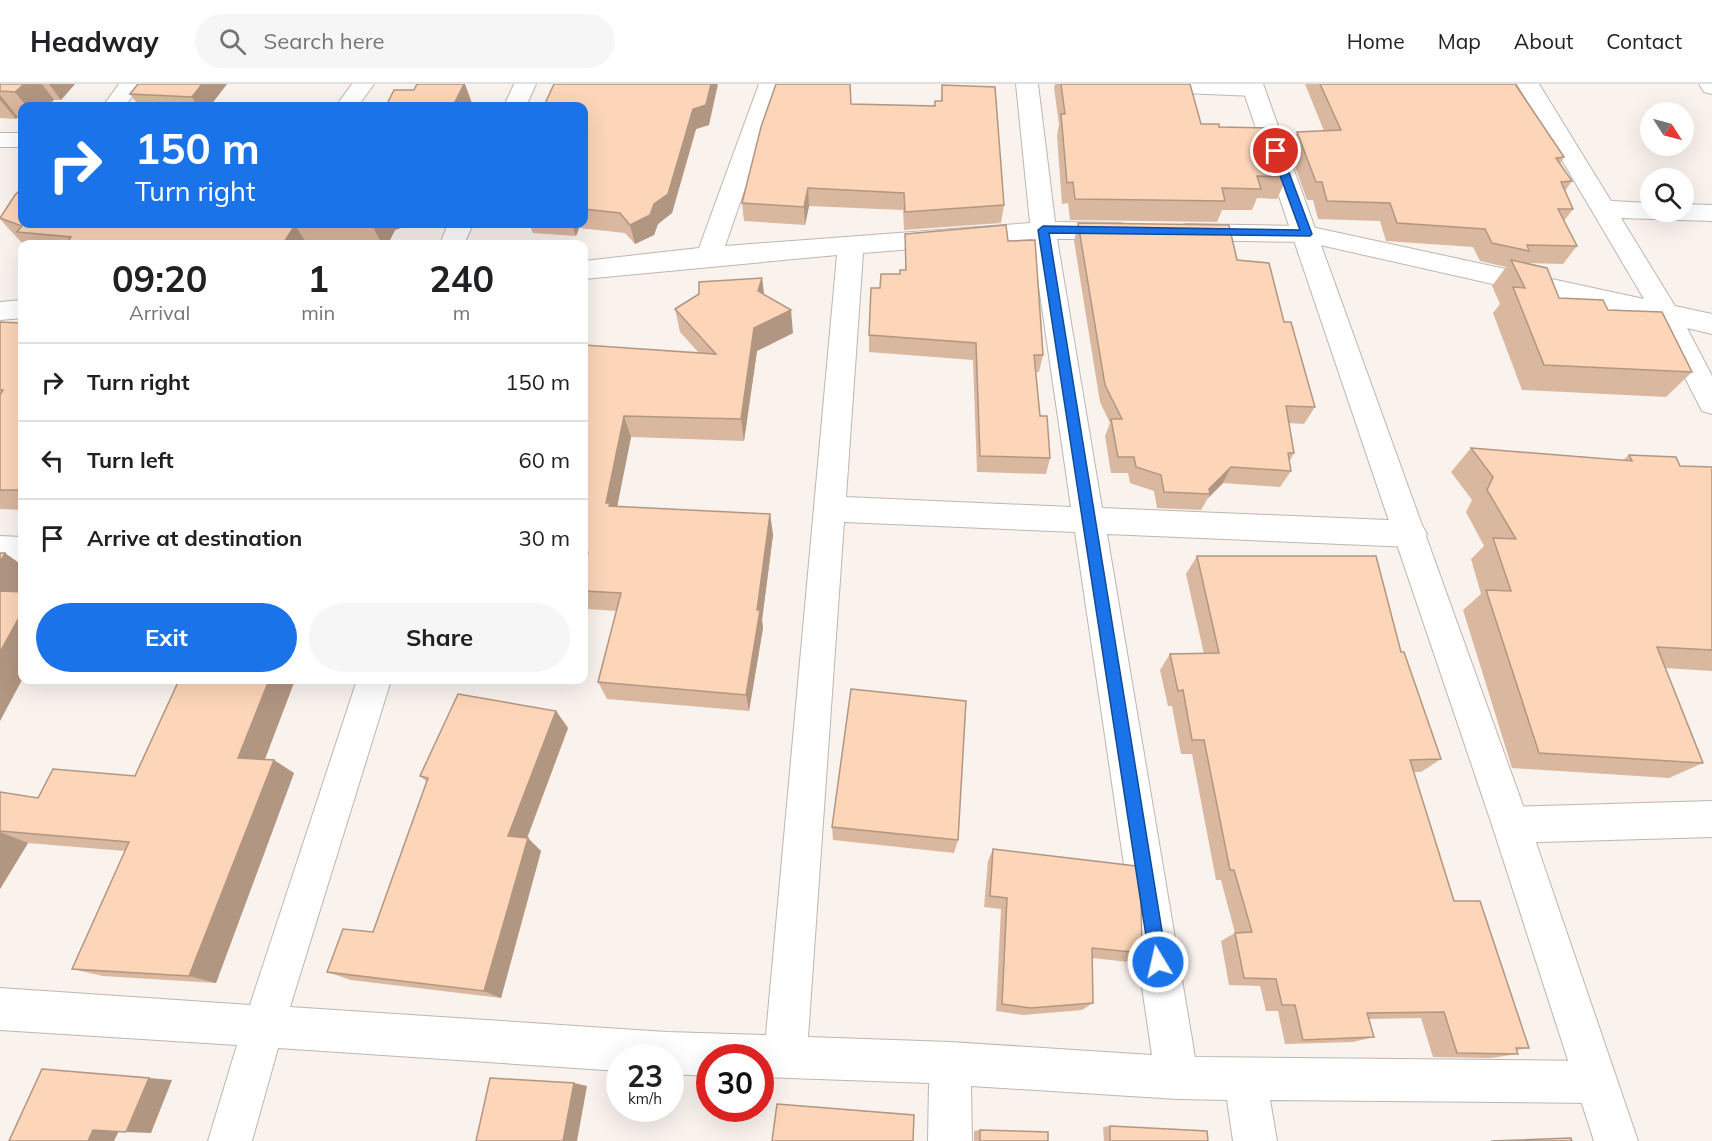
<!DOCTYPE html>
<html lang="en">
<head>
<meta charset="utf-8">
<style>
	:root { --surface:#fff; --page:#f6f6f6; --text:#202124; --muted:#757577; --line:#e0e0e0; --accent:#1a73e8 }
	body { margin:0; font-family:Mulish,sans-serif; background:var(--page); color:var(--text); height:100vh; display:flex; flex-direction:column; font-size:22px; white-space:nowrap }
	* { box-sizing:border-box; margin:0 }
	p { font-size:20px; color:var(--muted) }
	.icon { flex:none; width:33px; height:33px; fill:none; stroke:currentColor; stroke-width:2; stroke-linecap:round; stroke-linejoin:round }
	.map { position:relative; flex:1; overflow:hidden }
	.drawer { position:absolute; left:18px; top:156px; width:570px; height:444px; display:flex; flex-direction:column; background:var(--surface); border-radius:12px; box-shadow:0 6px 24px #0002 }
	.drawer>* { flex:none }
	.hud { position:absolute; left:18px; top:18px; width:570px; height:126px; border-radius:12px; box-shadow:0 6px 24px #0002; background:#1a73e8; color:#fff; overflow:hidden }
	.needle { width:39px; rotate:126deg }
	.fabs { position:absolute; left:1640px; top:18px; display:grid; gap:12px }
	.fabs a { display:grid; place-items:center; width:54px; height:54px; border-radius:50%; background:var(--surface); box-shadow:0 6px 24px #0002; font-size:30px }
	.speed { position:absolute; left:606px; top:960px; display:flex; gap:12px; font-size:30px; font-weight:700; text-align:center }
	.speed>* { display:grid; place-content:center; width:78px; height:78px; border-radius:50%; background:var(--surface); box-shadow:0 6px 24px #0002; line-height:1 }
	.speed small { font-size:15px; font-weight:400 }
	.speed .limit { border:9px solid #d22; background:#fff; color:#111 }
	.pin { position:absolute; display:grid; place-items:center; width:51px; height:51px; color:#fff; margin:-26px; border:3px solid #fff; border-radius:50%; box-shadow:0 2px 6px #0007 }
	.me { position:absolute; width:66px; margin:-33px; rotate:351deg; stroke-linejoin:round; filter:drop-shadow(0 0 4px #0008) }
	.turn { display:flex; align-items:center; gap:21px; height:126px; padding:0 18px; font-size:27px }
	.turn .icon { width:78px; height:78px; stroke-width:2.5 }
	.turn b { display:block; font-size:42px; line-height:51px }
	.eta { display:flex; justify-content:space-evenly; align-items:center; height:102px; text-align:center }
	.eta b { font-size:36px; font-weight:700; line-height:42px }
	.primary-button { display:flex; gap:12px; margin-top:auto; padding:12px 18px }
	.primary-button a { flex:1; height:69px; border-radius:36px; background:var(--accent); color:#fff; font-size:24px; font-weight:700; line-height:69px; text-align:center }
	.primary-button a+a { background:var(--page); color:var(--text) }
	ul { padding:0; list-style:none }
	li { display:flex; align-items:center; gap:18px; height:78px; padding:0 18px; border-top:2px solid var(--line) }
	li div { flex:1 }
	li b { display:block; font-size:22px }
	li em { font-style:normal }
	header { display:flex; align-items:center; gap:36px; box-sizing:border-box; height:84px; padding:0 30px; background:var(--surface); border-bottom:2px solid var(--line) }
	header strong { font-size:28px }
	nav { display:flex; gap:33px; margin-inline-start:auto; font-size:21px }
	.search { width:420px; height:54px; background:var(--page); display:flex; align-items:center; gap:15px; box-sizing:border-box; padding:0 21px; border-radius:33px; color:var(--muted); font-size:22px }
	.map>svg:first-child { display:block }
	.lines { fill:none; stroke-linecap:round; stroke-linejoin:round }
	.street-casing { stroke:#bdb6b1; stroke-width:2 }
	.secondary-casing { stroke:#bdb6b1; stroke-width:2 }
	.street { fill:#fff; fill-rule:evenodd }
	.secondary { fill:#fff; fill-rule:evenodd }
	.wall { fill:#dab89f }
	.shaded-wall { fill:#b19682 }
	.building { fill:#fdd6b9; stroke:#b19682; stroke-width:1.5 }
	.route { fill:#1a73e8; stroke:#114b97; stroke-width:1.5 }
</style>
</head>
<body>
<header>
<strong>Headway</strong>
<div class="search"><svg class="icon" aria-label="search" viewBox="0 0 24 24"><circle cx="10" cy="10" r="6"/><path d="M15 15l6 6"/></svg>Search here</div>
<nav><a>Home</a><a>Map</a><a>About</a><a>Contact</a></nav>
</header>
<div class="map">
<svg width="1712" height="1057" viewBox="0 0 1712 1057">
	<rect width="100%" height="100%" fill="#faf2ed"/>
	<g class="lines">
		<g class="street-casing">
			<g id="street">
				<polygon points="119,0 142,0 125,22 103,22"/>
				<polygon points="352,0 374,0 358,22 336,22"/>
				<polygon points="514,0 536,0 526,22 504,22"/>
				<path d="M759 0H781L725 162 1030 139 1016 0H1038L1055 138 1120 139 1129 141 1133 147 1129 153 1120 155H1057L1102 424 1411 437 1422 441 1427 450 1422 459 1411 463 1107 450 1195 973 1595 977 1610 983 1616 998 1610 1013 1595 1019 1270 1016 1277 1057H1233L1227 1016 1177 1015 971 1002 972 1057H928L929 999 760 993V974H710V992L670 990V974H620V987L278 964 252 1057H208L237 961 0 946V904L250 921 357 596H391L290 923 667 948 766 951 837 171 584 195V177L699 164ZM1032 155 1071 423 846 413 863 169ZM844 438 1075 448 1152 971 950 958 808 953Z"/>
				<polygon points="1125,0 1261,0 1265,5 1262,10 1254,12 1136,7 1128,5"/>
				<polygon points="1517,0 1539,0 1611,117 1650,119 1650,128 1683,128 1683,120 1712,121 1712,137 1621,134 1675,222 1712,230 1712,250 1687,244 1712,292 1712,330 1702,327 1656,237 1307,158 1187,156 1178,154 1174,148 1178,142 1187,140 1307,142 1644,215"/>
				<polygon points="1699,0 1712,0 1712,10 1704,8"/>
				<rect x="0" y="49" width="22" height="14"/>
				<polygon points="448,140 473,140 464,160 440,160"/>
				<polygon points="22,216 22,234 0,236 0,218"/>
				<polygon points="0,452 22,453 22,479 0,478"/>
				<polygon points="1712,717 1712,753 1511,759 1498,754 1492,741 1498,728 1511,723"/>
			</g>
		</g>
		<g class="secondary-casing">
			<polygon id="secondary" points="1241,0 1263,0 1530,741 1638,1057 1594,1057 1492,741"/>
		</g>
		<use href="#street" class="street"/>
		<use href="#secondary" class="secondary"/>
	</g>
	<g class="wall">
		<polygon points="0,0 75,0 61,16 54,16 47,22 22,22 22,33 18,33 16,35 0,34"/>
		<polygon points="138,0 227,0 210,22 139,22 130,10"/>
		<polygon points="1055,0 1190,0 1201,40 1219,43 1287,93 1277,115 1257,114 1252,126 1222,126 1217,138 1070,136 1068,119 1062,120 1057,52 1059,40 1054,4"/>
		<polygon points="1305,0 1515,0 1564,73 1560,80 1572,97 1565,107 1573,125 1564,137 1577,162 1563,180 1525,179 1559,214 1608,226 1692,288 1666,313 1522,306 1493,229 1500,220 1492,202 1506,183 1480,177 1473,163 1386,157 1380,137 1318,135 1313,116 1307,116 1289,66 1297,48 1324,47"/>
		<polygon points="942,1 1004,121 1001,139 904,146 903,126 809,122 805,141 744,137 742,119 851,20 935,22 941,17"/>
		<polygon points="584,22 709,41 696,45 672,129 658,140 654,151 635,160 625,149 579,144 576,152 533,149 529,140 584,140"/>
		<polygon points="0,133 22,140 412,140 395,146 388,160 29,160 21,158 0,135"/>
		<polygon points="1078,139 1237,176 1284,238 1315,323 1304,340 1289,339 1294,369 1289,378 1291,387 1280,403 1223,399 1208,414 1201,426 1157,424 1154,407 1130,399 1128,389 1111,389 1105,352 1110,339 1100,318 1074,157"/>
		<polygon points="905,150 1008,157 1043,271 1039,288 1036,288 1040,332 1050,374 1046,390 977,388 973,276 869,268 869,251 880,204 905,186"/>
		<polygon points="762,194 764,210 793,249 757,267 744,357 631,353 617,423 770,430 773,451 762,536 763,544 749,627 607,615 598,598 617,527 587,525 584,518 584,261 699,269 680,248 675,225"/>
		<polygon points="22,236 22,426 0,425 0,238 20,239"/>
		<polygon points="1471,364 1623,376 1629,371 1680,382 1712,383 1712,587 1665,584 1703,679 1669,694 1512,684 1463,526 1481,510 1471,475 1484,462 1466,428 1472,416 1451,388"/>
		<polygon points="1197,472 1401,568 1441,675 1421,688 1414,688 1454,817 1529,964 1517,966 1518,970 1491,974 1433,973 1421,934 1369,935 1374,953 1353,958 1285,960 1278,927 1266,927 1260,902 1229,901 1221,857 1235,849 1221,796 1216,796 1192,670 1181,670 1172,622 1168,622 1160,586 1170,570 1204,570 1186,490"/>
		<polygon points="179,596 295,596 265,675 294,689 216,899 103,892 72,885 125,767 28,759 0,805 0,708 38,714 135,692"/>
		<polygon points="556,627 568,644 527,754 541,767 501,914 351,896 327,888 373,848 427,698 420,692"/>
		<polygon points="832,743 958,756 954,769 833,756"/>
		<polygon points="993,765 1142,869 1129,878 1092,874 1093,919 1082,926 1023,931 996,927 1001,825 984,823 988,777"/>
		<polygon points="1110,1042 1208,1057 1104,1057 1103,1043"/>
		<polygon points="980,1046 1048,1057 974,1057 974,1047"/>
	</g>
	<g class="shaded-wall">
		<polygon points="24,0 42,0 54,16 47,22 26,22 15,8"/>
		<polygon points="49,0 75,0 61,16"/>
		<polygon points="202,0 227,0 210,22 197,22 192,13"/>
		<polygon points="464,0 465,0 473,22 453,22"/>
		<polygon points="711,0 718,0 709,41 696,45 672,129 658,140 654,151 635,160 630,141 654,120 693,25"/>
		<polygon points="0,11 18,33 16,35 0,16"/>
		<polygon points="808,104 809,122 805,141 804,123"/>
		<polygon points="375,140 412,140 395,146 388,160 382,160 373,143"/>
		<polygon points="572,140 578,140 579,144 576,152"/>
		<polygon points="295,141 307,160 283,160"/>
		<polygon points="762,194 765,218 758,207"/>
		<polygon points="791,226 793,249 757,267 744,357 741,335 754,244"/>
		<polygon points="624,332 631,353 615,433 606,419"/>
		<polygon points="1231,383 1223,399 1208,414 1210,410 1209,405"/>
		<polygon points="770,430 773,451 762,536 763,544 749,627 746,611"/>
		<polygon points="5,469 22,481 22,504 19,510 0,511 0,478"/>
		<polygon points="22,528 22,596 0,637 0,568"/>
		<polygon points="269,596 295,596 260,688 238,674"/>
		<polygon points="556,627 568,644 523,765 508,752"/>
		<polygon points="274,676 294,689 216,899 189,892"/>
		<polygon points="0,748 28,759 0,805"/>
		<polygon points="528,754 541,767 501,914 484,907"/>
		<polygon points="149,994 172,996 151,1049 126,1048"/>
		<polygon points="574,999 587,1002 577,1057 563,1057"/>
		<polygon points="93,1046 119,1047 114,1057 88,1057"/>
	</g>
	<g class="building">
		<polygon points="0,0 24,0 15,8 0,7"/>
		<polygon points="138,0 202,0 192,13 130,10"/>
		<polygon points="417,0 464,0 453,22 386,22 394,6 414,6"/>
		<polygon points="554,0 711,0 706,21 693,25 668,110 654,120 650,131 630,141 620,129 584,125 584,22 544,22"/>
		<polygon points="776,0 850,0 851,20 935,22 935,17 942,17 942,1 995,3 1004,121 905,128 904,109 808,104 804,123 742,119 761,43"/>
		<polygon points="1061,0 1190,0 1201,40 1219,40 1219,43 1270,44 1287,93 1257,92 1261,105 1222,104 1225,117 1075,115 1073,98 1067,99 1061,30 1065,30"/>
		<polygon points="1320,0 1515,0 1564,73 1556,74 1572,97 1561,98 1573,125 1558,125 1577,162 1527,161 1529,167 1492,159 1485,145 1397,139 1390,119 1327,117 1322,98 1316,98 1297,48 1341,46"/>
		<polygon points="22,104 22,140 375,140 373,143 295,141 283,160 194,160 132,159 134,160 66,160 71,153 17,148 22,142 0,134 15,111"/>
		<polygon points="1078,139 1229,141 1237,176 1269,179 1284,238 1291,238 1315,323 1286,322 1294,369 1288,369 1291,387 1231,383 1209,405 1210,410 1164,408 1161,391 1136,383 1134,373 1118,373 1111,335 1122,335 1105,301"/>
		<polygon points="1006,141 1008,157 1035,156 1043,271 1034,271 1040,332 1047,332 1050,374 980,372 976,259 869,251 871,204 880,204 881,190 900,190 900,186 906,186 905,150"/>
		<polygon points="1511,176 1547,184 1559,214 1603,216 1608,226 1662,228 1692,288 1544,281 1513,203 1525,204"/>
		<polygon points="762,194 758,207 791,226 754,244 741,335 624,332 606,419 610,419 609,422 770,430 757,526 760,526 746,611 598,598 621,509 584,507 584,484 588,468 584,467 584,261 716,270 675,225 699,210 699,198"/>
		<polygon points="22,236 22,406 0,406 0,311 3,306 0,306 0,238 20,239"/>
		<polygon points="1471,364 1632,377 1629,371 1676,373 1680,382 1712,383 1712,566 1657,563 1703,679 1539,669 1486,506 1511,507 1493,454 1516,455 1487,406 1493,393"/>
		<polygon points="0,469 5,469 0,478"/>
		<polygon points="1197,472 1376,472 1401,568 1404,568 1441,675 1410,676 1454,817 1480,817 1529,964 1516,964 1518,970 1457,969 1444,928 1367,929 1374,953 1303,956 1295,921 1282,921 1276,895 1244,894 1235,849 1252,848 1234,786 1230,786 1204,656 1192,656 1183,606 1178,607 1170,570 1219,569"/>
		<polygon points="0,507 22,508 22,528 0,568"/>
		<polygon points="179,596 269,596 238,674 274,676 189,892 72,885 129,758 0,747 0,708 38,714 53,685 135,692"/>
		<polygon points="851,605 966,617 958,756 832,743"/>
		<polygon points="458,610 556,627 508,752 528,754 484,907 327,888 343,845 373,848 428,694 420,692"/>
		<polygon points="993,765 1136,782 1141,815 1142,869 1092,864 1093,919 1031,924 1002,920 1007,814 990,812"/>
		<polygon points="42,985 149,994 126,1048 93,1046 88,1057 9,1057"/>
		<polygon points="490,994 574,999 563,1057 476,1057"/>
		<polygon points="777,1020 914,1031 913,1057 772,1057"/>
		<polygon points="1110,1042 1207,1047 1208,1057 1110,1057"/>
		<polygon points="980,1046 1048,1048 1048,1057 980,1057"/>
		<polygon points="1571,1054 1572,1057 1491,1057"/>
	</g>
	<polygon class="route" points="1276,64 1281,67 1312,150 1310,152 1049,149 1167,878 1164,884 1158,886 1153,884 1150,878 1038,146 1043,142 1300,146 1271,67"/>
</svg>
<div class="fabs">
<a><svg class="needle" viewBox="-14 -14 28 28"><path d="M0-13l5 13h-10z" fill="#e53935"/><path d="M0 13l5-13h-10z" fill="#757577"/></svg></a>
<a><svg class="icon" aria-label="search" viewBox="0 0 24 24"><circle cx="10" cy="10" r="6"/><path d="M15 15l6 6"/></svg></a>
</div>
<div class="speed"><div>23<small>km/h</small></div><div class="limit">30</div></div>
<div class="pin" style="left:1276px;top:67px;background:#d93025"><svg class="icon" aria-label="arrive" viewBox="0 0 24 24"><path d="M6 21V4h12l-3 4 3 4H6"/></svg></div>
<svg class="me" style="left:1158px;top:878px" viewBox="-20 -20 40 40"><circle r="17" fill="#1a73e8" stroke="#fff" stroke-width="3"/><path d="M0-11L8 9 0 5-8 9z" fill="#fff"/></svg>
<div class="hud">
<div class="turn"><svg class="icon" aria-label="right" viewBox="0 0 24 24"><path d="M7 20v-9h11M14 6l5 5-5 5"/></svg><div><b>150 m</b>Turn right</div></div>
</div>
<section class="drawer">
<div class="eta">
<div><b>09:20</b><p>Arrival</p></div>
<div><b>1</b><p>min</p></div>
<div><b>240</b><p>m</p></div>
</div>
<ul>
<li><svg class="icon" aria-label="right" viewBox="0 0 24 24"><path d="M7 20v-9h11M14 6l5 5-5 5"/></svg><div><b>Turn right</b></div><em>150 m</em></li>
<li><svg class="icon" aria-label="left" viewBox="0 0 24 24"><path d="M17 20v-9H6M10 6l-5 5 5 5"/></svg><div><b>Turn left</b></div><em>60 m</em></li>
<li><svg class="icon" aria-label="arrive" viewBox="0 0 24 24"><path d="M6 21V4h12l-3 4 3 4H6"/></svg><div><b>Arrive at destination</b></div><em>30 m</em></li>
</ul>
<div class="primary-button"><a>Exit</a><a>Share</a></div>
</section>
</div>
</body>
</html>
